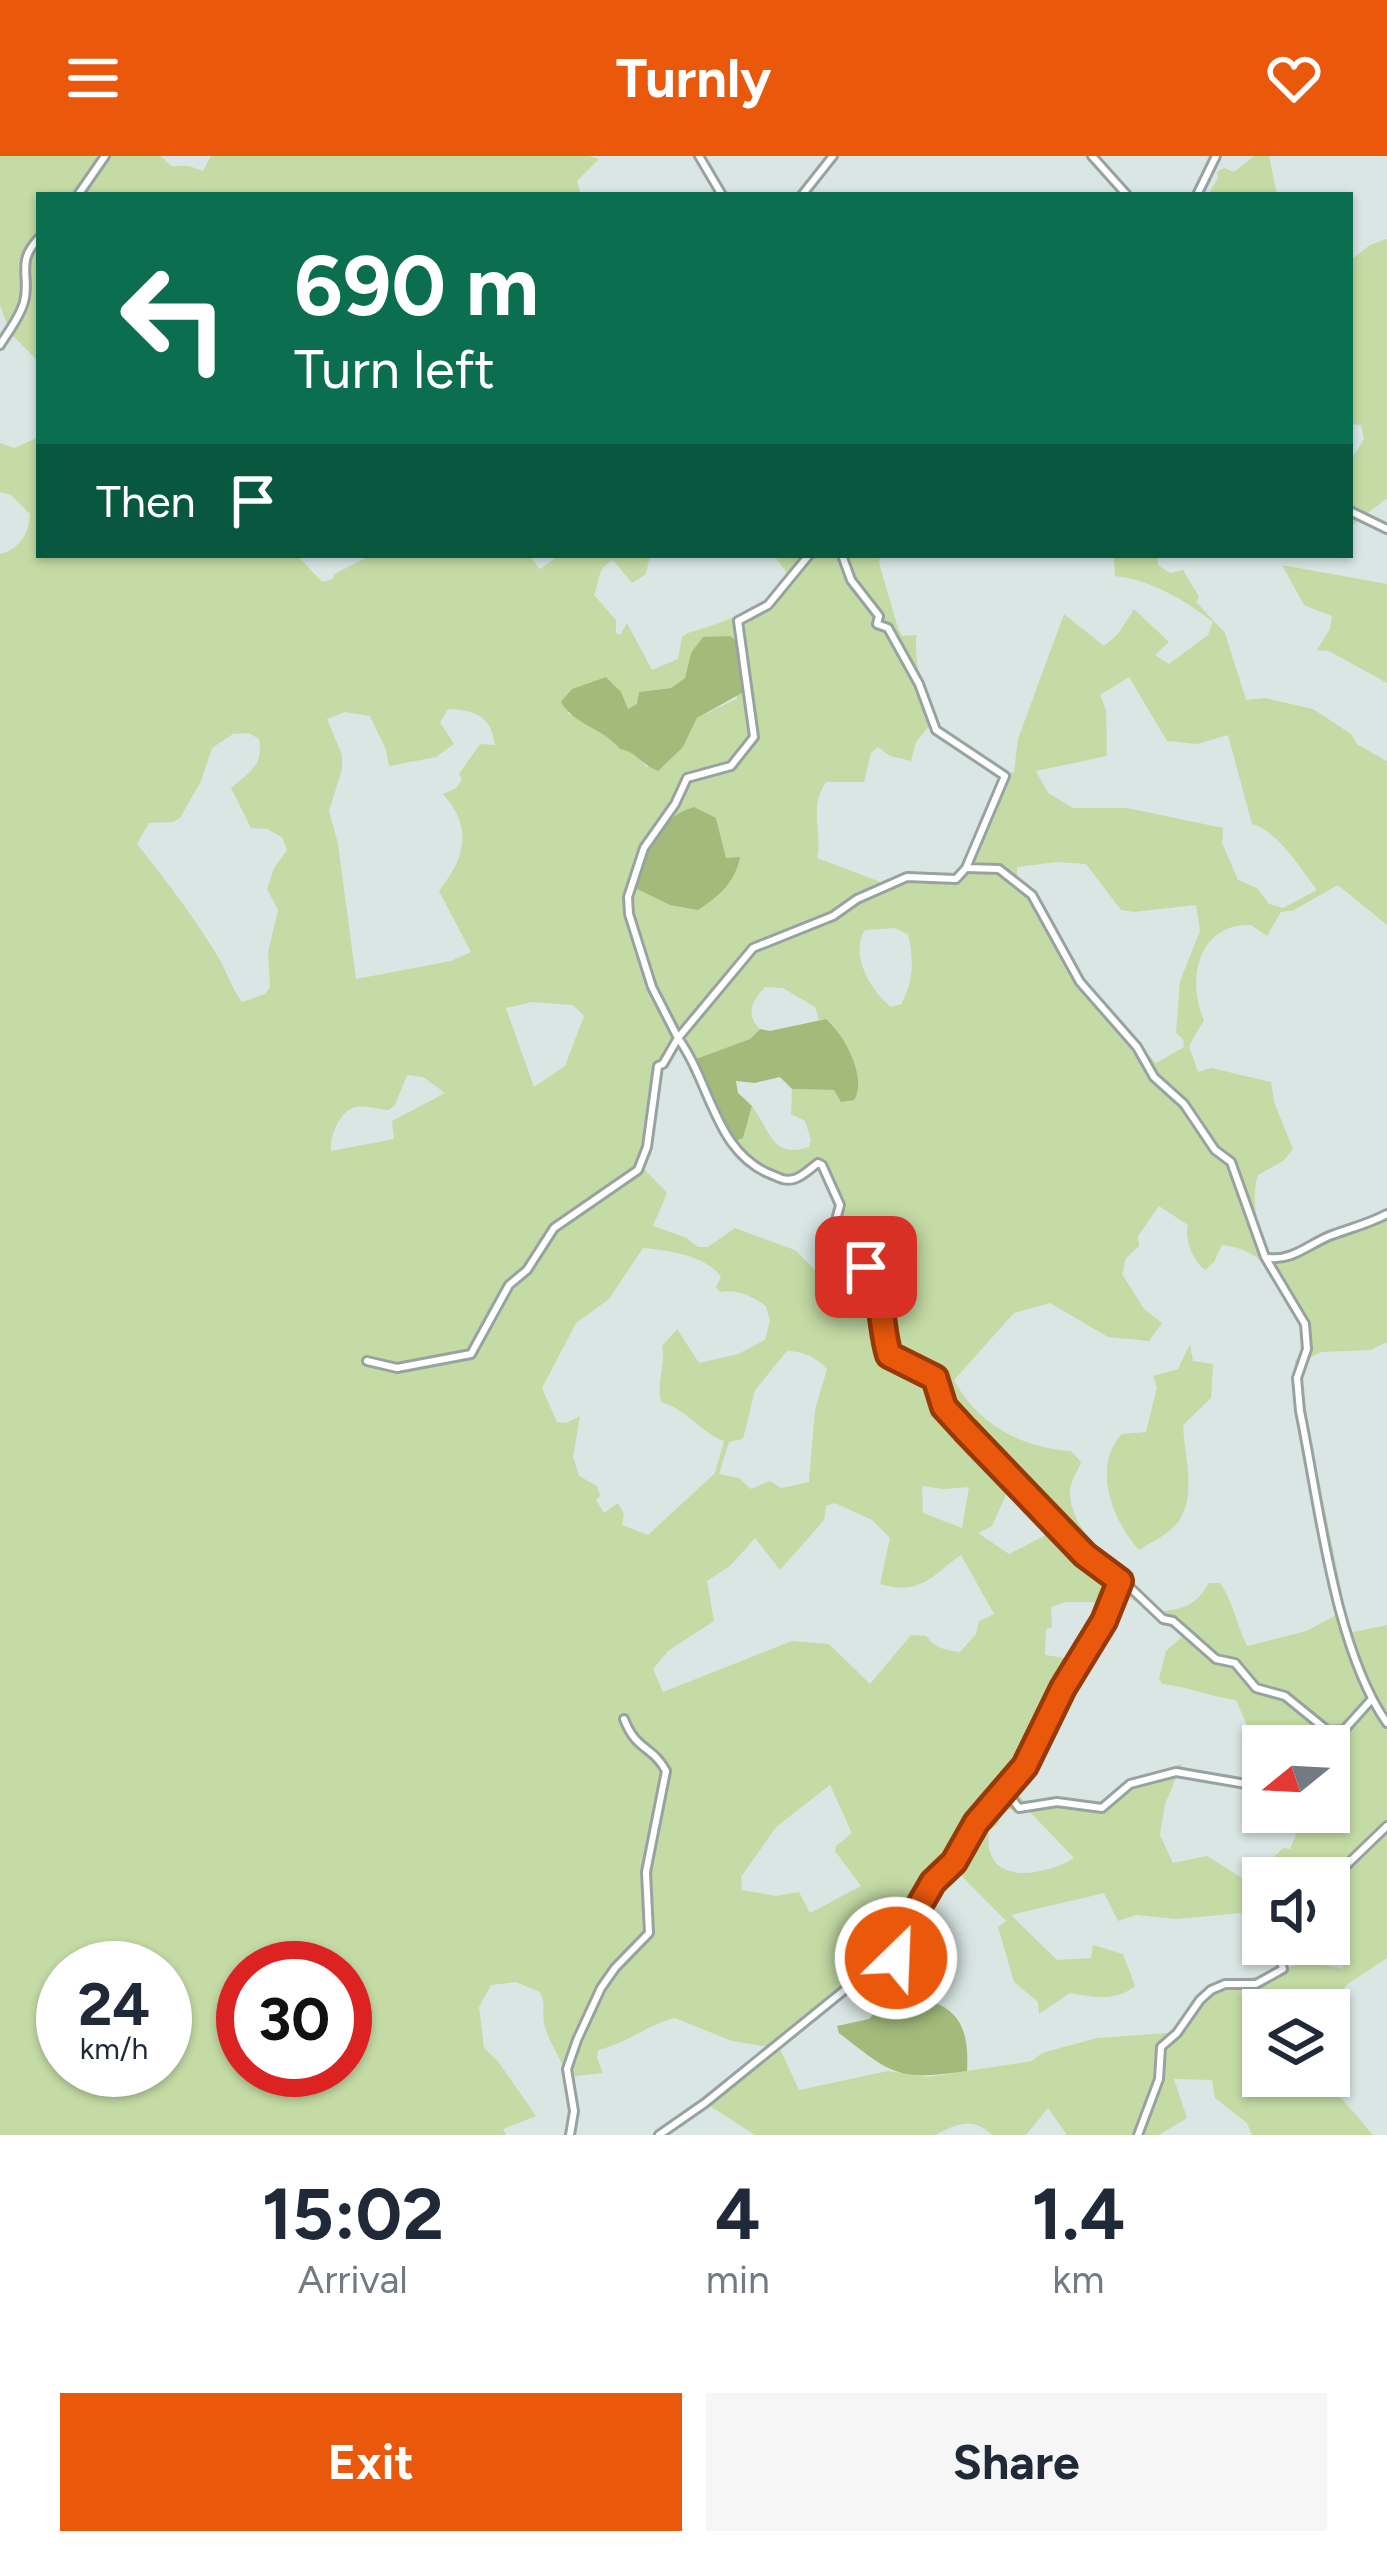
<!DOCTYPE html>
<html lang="en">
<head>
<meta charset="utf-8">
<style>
	:root { --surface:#fff; --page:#f6f6f7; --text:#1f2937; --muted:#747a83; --accent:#ea580c }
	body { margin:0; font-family:Figtree,sans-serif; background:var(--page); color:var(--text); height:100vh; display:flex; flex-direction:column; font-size:45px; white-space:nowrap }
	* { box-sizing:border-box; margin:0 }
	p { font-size:39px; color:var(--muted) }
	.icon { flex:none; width:66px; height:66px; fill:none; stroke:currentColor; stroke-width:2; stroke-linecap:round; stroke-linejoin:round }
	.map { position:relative; height:1979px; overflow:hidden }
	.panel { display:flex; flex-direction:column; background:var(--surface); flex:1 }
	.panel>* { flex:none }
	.banner { position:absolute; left:36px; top:36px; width:1317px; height:366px; border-radius:0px; box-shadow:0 3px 9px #0004; background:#0b6e4f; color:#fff; overflow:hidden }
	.needle { width:78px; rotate:252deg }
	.tools { position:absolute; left:1242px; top:1569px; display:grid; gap:24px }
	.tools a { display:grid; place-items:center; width:108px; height:108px; border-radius:0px; background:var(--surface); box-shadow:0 3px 9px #0004; font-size:60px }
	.speed { position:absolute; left:36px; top:1785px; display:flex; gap:24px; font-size:60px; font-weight:700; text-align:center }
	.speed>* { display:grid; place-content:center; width:156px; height:156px; border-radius:50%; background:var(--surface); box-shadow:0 3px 9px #0004; line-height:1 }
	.speed small { font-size:30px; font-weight:400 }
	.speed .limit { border:18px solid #d22; background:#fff; color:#111 }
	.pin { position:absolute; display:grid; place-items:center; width:102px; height:102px; color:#fff; margin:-51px; border-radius:24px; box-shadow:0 6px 18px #0006 }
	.me { position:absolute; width:132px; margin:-66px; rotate:24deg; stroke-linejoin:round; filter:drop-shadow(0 0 9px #0008) }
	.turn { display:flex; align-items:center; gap:42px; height:252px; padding:0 60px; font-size:54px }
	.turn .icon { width:156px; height:156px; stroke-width:2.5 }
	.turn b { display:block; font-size:84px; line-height:102px }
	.then { display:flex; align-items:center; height:114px; padding:0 60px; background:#0003; gap:24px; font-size:45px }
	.eta { display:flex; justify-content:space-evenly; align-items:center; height:204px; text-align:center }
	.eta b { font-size:72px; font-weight:700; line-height:84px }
	.cta { display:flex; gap:24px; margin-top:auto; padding:24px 60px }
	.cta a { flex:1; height:138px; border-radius:0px; background:var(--accent); color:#fff; font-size:48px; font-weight:700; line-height:138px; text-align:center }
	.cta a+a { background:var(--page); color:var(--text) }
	header { display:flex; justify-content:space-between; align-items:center; height:156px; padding:0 60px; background:var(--accent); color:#fff; font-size:54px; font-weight:700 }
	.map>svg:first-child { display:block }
	.green { fill:#c4dba5; fill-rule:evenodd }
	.forest { fill:#a2bb7b }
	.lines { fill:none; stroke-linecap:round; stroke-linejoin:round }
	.minor-casing { stroke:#97a3a1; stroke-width:12 }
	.minor { stroke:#fff; stroke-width:6 }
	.route-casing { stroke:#983908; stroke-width:30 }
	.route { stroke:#ea580c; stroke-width:21 }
</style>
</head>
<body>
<header><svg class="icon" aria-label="menu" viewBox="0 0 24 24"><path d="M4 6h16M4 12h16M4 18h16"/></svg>Turnly<svg class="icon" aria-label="heart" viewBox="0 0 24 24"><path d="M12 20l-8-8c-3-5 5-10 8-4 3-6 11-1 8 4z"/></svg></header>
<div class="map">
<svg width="1387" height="1979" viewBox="0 0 1387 1979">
	<rect width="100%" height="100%" fill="#d9e6e3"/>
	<g class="green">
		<polygon points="0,0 161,0 171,10 189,10 203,15 211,0 589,0 599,3 577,25 581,39 39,39 39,206 10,177 0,149"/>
		<polygon points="1254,0 1269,0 1277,39 1208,39 1218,22 1217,16 1224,12 1234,16"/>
		<polygon points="1387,83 1387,342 1350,371 1350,306 1364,283 1361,269 1350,268 1350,105 1370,89"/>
		<path d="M39 281V399H297L322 426 333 423 334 418 364 403 363 399H529L540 413 560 399H650L646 418 632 427 613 404C596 413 601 423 594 439L616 464V477L620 479 627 467 652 514 678 503 682 481 688 477C729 465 760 453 790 422L774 399H880L879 407 898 472 902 480 917 479C912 499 925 560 943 576 961 593 987 605 1008 618L1014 616 1018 583 1064 458 1104 490 1118 478 1134 453 1169 486 1155 499 1169 508 1208 479 1213 466C1185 444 1151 424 1115 420L1114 399H1157L1158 409 1170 417 1183 414 1199 441 1196 446 1225 477 1246 544 1265 542 1313 553 1351 578 1358 589 1387 605V769L1338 729 1294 754 1281 756 1267 780 1251 769C1198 767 1186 824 1204 864L1189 890 1198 916 1211 912 1271 926 1274 946 1293 993 1283 1005 1258 1019C1250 1041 1258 1078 1267 1100L1277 1103C1313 1086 1356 1080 1387 1062V1186L1371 1194 1321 1196 1306 1204 1300 1232 1350 1477 1387 1469V1802L1349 1827 1323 1854H1263V1920C1329 1921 1332 1930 1373 1979H1252L1247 1967 1215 1942 1212 1924 1174 1923 1187 1962 1159 1979H1067L1048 1952 1026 1979H992C973 1960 956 1968 935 1979H755L707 1948 696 1953 695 1949 769 1891 732 1885 675 1862C647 1869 627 1887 598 1894L597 1902 603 1917 566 1921C562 1901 547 1885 544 1866 542 1854 546 1848 540 1836L516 1826 491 1829 479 1851 484 1892 497 1904 536 1960 503 1973 506 1979H0V398C19 394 30 376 30 358L11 339 0 336V287L14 292ZM691 497 738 542 697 562 683 591 647 611 634 595 620 593 608 577 567 557 588 528 606 521 627 554 637 548 640 536 671 532 685 522ZM1129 521 1167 585 1197 588 1228 579 1252 668C1277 674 1301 713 1317 734L1283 752 1269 748 1257 732 1238 724 1222 687 1223 672 1127 652H1073L1048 637 1036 615 1107 600 1106 554 1100 539ZM448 553C476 554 491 560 495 589L480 588 459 618 462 623 456 632 443 638C473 672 466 700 439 735L471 796 451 805 356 823 338 688 329 655 342 613V599L327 563 345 556 370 560 386 594 389 610 436 601 454 588 440 566ZM930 569 1002 619 961 717 952 721 909 718 883 727 817 702C823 678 808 651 826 626H864L871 597 878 591 890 600 911 605 916 586ZM249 577 259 583C264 609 250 616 231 632L251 672 267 673 282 681 287 694 274 712 267 733 278 754 268 796 270 831 265 838 242 846C233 834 227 818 220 804 196 764 166 724 137 688L149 667 173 666 180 662 201 625 212 592 233 578ZM716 662 726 702 739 701 637 733ZM1057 706 1086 708 1121 754 1134 756 1196 749 1200 775 1180 825 1176 877 1183 883 1184 891 1156 907 1100 844 1059 786 1033 735 1017 724V711ZM894 772 908 778C914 803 914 825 901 848L891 851C871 835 849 798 865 774ZM765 831 783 832 815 851 819 864 826 863 834 870 852 900 834 934 792 933 791 958 805 965 811 984 809 991C772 1003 771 976 752 950L743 982 724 971 697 903 750 883 760 873C745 858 752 845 765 831ZM532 846 573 849 584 860 565 910 534 931 506 852ZM679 886C691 906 701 925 710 946 727 988 741 1024 793 1027L821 1011 839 1049 823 1110 815 1114 795 1094 735 1072 708 1091H698L687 1082 653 1070 667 1037 645 1014 659 919ZM407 919 423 921 445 937 392 965 394 983 331 995C329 981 340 954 356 951 366 949 379 954 389 954L395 949ZM1159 1050 1188 1069C1184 1081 1192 1104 1205 1114L1214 1106 1222 1089C1270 1093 1300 1144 1306 1189L1295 1205 1296 1242 1339 1458 1306 1475 1247 1490C1237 1470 1233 1445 1220 1427H1209C1195 1450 1185 1452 1159 1456L1123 1424 1125 1417C1103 1402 1068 1365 1070 1335 1070 1327 1078 1314 1081 1306L1071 1295C1021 1291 978 1269 954 1224L1014 1157 1050 1147 1108 1181 1149 1185 1162 1167 1144 1153 1122 1118 1126 1102 1139 1090 1138 1080ZM643 1092C667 1094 708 1100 721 1121L716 1131 720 1136C737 1133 752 1140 766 1150L770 1165 765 1184 738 1198 699 1207 677 1173 662 1190C666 1209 656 1226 661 1246 688 1254 700 1276 724 1285L715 1317 648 1379 622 1369 624 1358 618 1347 604 1357 596 1344 600 1340 597 1330 579 1320 573 1301 580 1260 566 1267 557 1266 542 1232 576 1167 609 1143ZM787 1195C803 1195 816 1201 827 1213L815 1254 809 1326 781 1332 770 1325 751 1333 739 1322 719 1318 729 1286 743 1283 755 1234ZM922 1330 943 1333 969 1331 962 1372 923 1357ZM1009 1332 1016 1334 1025 1345 1021 1350 1034 1365 1042 1364 1050 1377 1009 1398 978 1377 992 1370ZM835 1347 872 1364 890 1382 880 1428C922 1441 934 1417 961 1399L994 1458 979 1465 976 1478 960 1496C944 1494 936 1492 926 1480L911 1479 870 1528 829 1488 792 1485 663 1536 653 1513 668 1495 714 1465 707 1425 731 1409 755 1382 780 1414 824 1364 826 1350ZM1121 1435 1167 1469 1175 1470 1183 1480 1166 1495 1159 1522 1162 1528C1188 1530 1210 1541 1236 1544L1263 1607V1590H1292L1303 1581 1318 1582 1320 1590H1329V1656C1311 1656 1300 1654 1290 1671L1296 1679 1290 1693 1283 1692 1272 1703 1261 1702 1247 1725 1207 1700 1173 1707 1160 1679 1165 1648 1182 1608 1128 1623 1096 1649C1071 1645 1051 1640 1027 1649L1013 1632 1039 1595 1053 1559ZM1065 1446H1093L1105 1455 1079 1504 1045 1499 1046 1473 1052 1471 1051 1451ZM830 1629 852 1677 836 1690 835 1695 861 1730 810 1757 799 1736 776 1740 742 1734 741 1721 776 1671ZM1005 1653 1029 1655 1074 1702C1041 1722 981 1730 989 1674L997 1669ZM952 1710 1006 1765 998 1771 1014 1826 1038 1846 1039 1858 1070 1837C1094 1841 1115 1846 1135 1830L1123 1798 1093 1789 1091 1802 1057 1804 1011 1759 1104 1737 1118 1765 1136 1759 1177 1763 1263 1755V1722H1329V1739L1344 1777 1343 1813 1304 1804 1289 1812 1280 1788H1273L1280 1810C1252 1829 1223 1819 1206 1833 1191 1845 1186 1866 1168 1877L1097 1882 1042 1897 1032 1905 928 1921 888 1915 799 1934 780 1893C806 1871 862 1811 896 1821 905 1780 923 1742 952 1710ZM63 1812H165V1914H63ZM243 1812H345V1914H243Z"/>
		<polygon points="1282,409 1387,428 1387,527 1329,495 1317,494 1330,473 1332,460 1304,449"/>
		<path d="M1190 1188 1193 1205 1213 1208 1211 1242 1183 1269C1184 1298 1197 1338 1179 1365 1171 1377 1151 1386 1139 1394 1113 1366 1091 1310 1122 1278L1146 1276 1157 1231 1153 1220 1178 1213Z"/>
	</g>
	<g class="forest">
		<path d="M730 480 745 491 749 533 697 562 683 591 658 615C642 609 637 596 620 593 602 571 575 570 561 546L572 533 606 521 621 536 628 553 637 548 639 536 671 532 685 522 691 497 703 481Z"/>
		<path d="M694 651 716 662 726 702 740 701C735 727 719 740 698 754L670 749 637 733C644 693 654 664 694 651Z"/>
		<path d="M826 863C844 878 868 922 854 944L841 946 834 934 792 933 780 921 755 927 736 925 738 937 752 950 743 982 732 986 696 903 750 883 760 873 770 875Z"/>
		<path d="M903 1839C953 1846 970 1863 967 1915 897 1925 893 1919 839 1877L837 1870 869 1863 883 1848Z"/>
	</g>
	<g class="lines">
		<g class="minor-casing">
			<g id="minor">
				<polyline points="699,0 722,39"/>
				<polyline points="1092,0 1127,39"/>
				<polyline points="78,39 105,0"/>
				<polyline points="802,39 833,0"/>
				<polyline points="1197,39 1216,0"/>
				<path d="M0 189C8 176 20 161 24 146 31 120 15 107 39 82"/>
				<polyline points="1350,355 1387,373"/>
				<path d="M842 399 851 424 879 460 877 468 888 472 919 528 936 574 1005 620 966 712 999 713 1032 739 1080 826 1137 891 1154 921 1184 948 1215 994 1231 1006 1265 1101 1305 1168 1307 1193 1297 1222 1300 1255C1319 1346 1334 1492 1387 1567"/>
				<path d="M966 712 956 723 907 721 857 743 833 760 753 792 678 882C712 929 715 999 775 1020 782 1023 786 1025 794 1023 802 1021 811 1012 818 1007L822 1009 840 1049 823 1113 844 1117 865 1111 871 1116 889 1199 935 1222 944 1251 1086 1399 1117 1419 1163 1463 1173 1465 1216 1503 1235 1507 1256 1532 1285 1540 1328 1575 1344 1574 1371 1544"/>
				<path d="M1269 1102C1293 1105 1310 1087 1332 1079 1351 1072 1368 1068 1387 1058"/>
				<polyline points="367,1205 397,1212 471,1198 509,1129 527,1114 554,1072 638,1014 647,991 658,910 663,908 678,882 652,831 629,758 628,741 644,692 675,648 687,622 731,610 754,581 738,465 768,449 809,399"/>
				<polyline points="1288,1590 1295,1581 1328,1575"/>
				<polyline points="1006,1635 1019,1652 1057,1646 1102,1652 1130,1628 1176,1616 1246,1628 1263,1617"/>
				<polyline points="1329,1726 1387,1670"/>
				<path d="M570 1979 574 1955 567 1913 577 1884 601 1832 615 1812 649 1777 646 1716 666 1615C653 1590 636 1595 624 1563"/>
				<polyline points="659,1979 705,1947 863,1819 879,1816 896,1802 901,1781 933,1726 954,1706 977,1667 1025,1610 1063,1532 1104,1465 1120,1426"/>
				<polyline points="1138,1979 1159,1923 1161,1891 1177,1877 1200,1844 1211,1834 1225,1828 1256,1828 1283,1813 1276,1788"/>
			</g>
		</g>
		<use href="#minor" class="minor"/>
	</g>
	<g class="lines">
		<g class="route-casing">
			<path id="route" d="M866 1111C884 1135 880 1171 889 1199L935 1222 944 1251 965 1274 1085 1399 1120 1425 1104 1465 1063 1532 1025 1610 976 1667 954 1706 933 1726 901 1781 896 1802"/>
		</g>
		<use href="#route" class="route"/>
	</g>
</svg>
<div class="tools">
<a><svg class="needle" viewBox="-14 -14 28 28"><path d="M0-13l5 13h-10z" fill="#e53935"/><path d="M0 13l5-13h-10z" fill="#747a83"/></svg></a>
<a><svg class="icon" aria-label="sound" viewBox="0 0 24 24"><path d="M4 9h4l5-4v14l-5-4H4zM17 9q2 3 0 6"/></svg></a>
<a><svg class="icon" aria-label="layers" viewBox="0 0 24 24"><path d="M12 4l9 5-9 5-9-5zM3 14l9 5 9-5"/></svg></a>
</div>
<div class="speed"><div>24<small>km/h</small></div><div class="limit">30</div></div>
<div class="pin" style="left:866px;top:1111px;background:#d93025"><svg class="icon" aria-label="arrive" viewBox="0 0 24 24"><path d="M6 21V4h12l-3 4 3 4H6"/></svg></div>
<svg class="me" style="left:896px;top:1802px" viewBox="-20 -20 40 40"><circle r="17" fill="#ea580c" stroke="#fff" stroke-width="3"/><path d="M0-11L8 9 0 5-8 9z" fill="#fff"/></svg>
<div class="banner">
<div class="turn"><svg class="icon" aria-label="left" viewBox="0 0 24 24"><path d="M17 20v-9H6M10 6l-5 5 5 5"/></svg><div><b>690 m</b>Turn left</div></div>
<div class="then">Then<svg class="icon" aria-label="arrive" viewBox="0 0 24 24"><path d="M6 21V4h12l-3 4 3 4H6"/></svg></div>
</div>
</div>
<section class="panel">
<div class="eta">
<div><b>15:02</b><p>Arrival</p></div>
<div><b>4</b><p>min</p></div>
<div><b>1.4</b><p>km</p></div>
</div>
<div class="cta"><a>Exit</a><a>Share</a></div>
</section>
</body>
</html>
